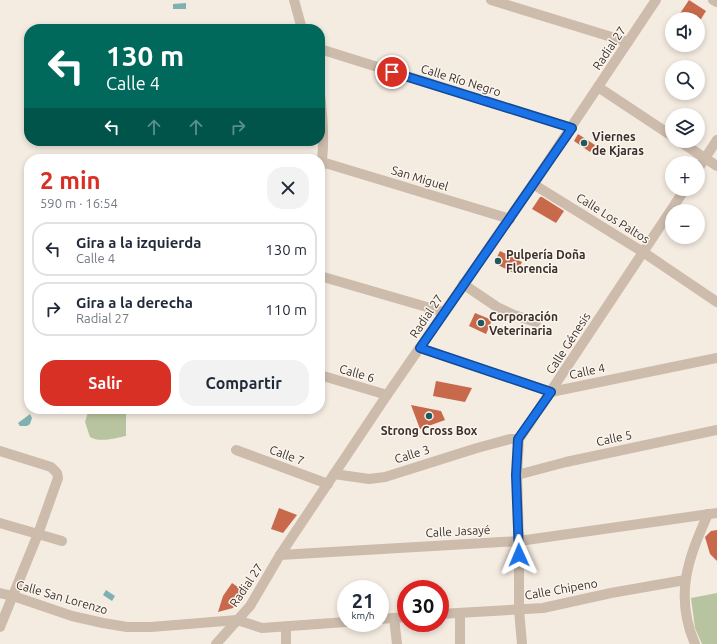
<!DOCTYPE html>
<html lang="es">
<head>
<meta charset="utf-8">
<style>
	:root { --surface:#fff; --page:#f2f2f3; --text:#1f2937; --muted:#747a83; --line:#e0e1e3; --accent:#d93025 }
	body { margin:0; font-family:Ubuntu,sans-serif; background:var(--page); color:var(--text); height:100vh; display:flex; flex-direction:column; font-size:15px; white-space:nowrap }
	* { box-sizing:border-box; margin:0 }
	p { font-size:13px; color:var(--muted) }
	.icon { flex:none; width:22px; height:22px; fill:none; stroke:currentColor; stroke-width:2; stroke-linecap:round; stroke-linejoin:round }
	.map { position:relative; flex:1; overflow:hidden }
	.details { position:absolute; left:24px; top:154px; width:301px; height:260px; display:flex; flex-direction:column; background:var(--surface); border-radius:16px; box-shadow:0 2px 6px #0003 }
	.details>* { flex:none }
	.top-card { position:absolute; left:24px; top:24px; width:301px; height:122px; border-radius:16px; box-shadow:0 2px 6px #0003; background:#00695c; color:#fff; overflow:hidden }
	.buttons { position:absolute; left:665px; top:12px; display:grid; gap:8px }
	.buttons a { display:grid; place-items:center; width:40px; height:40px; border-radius:50%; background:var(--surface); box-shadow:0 2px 6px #0003; font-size:20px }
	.speed { position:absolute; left:337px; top:580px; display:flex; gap:8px; font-size:20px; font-weight:700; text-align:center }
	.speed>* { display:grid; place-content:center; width:52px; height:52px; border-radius:50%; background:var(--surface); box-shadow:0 2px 6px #0003; line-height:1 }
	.speed small { font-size:10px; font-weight:400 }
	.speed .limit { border:6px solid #d22; background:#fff; color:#111 }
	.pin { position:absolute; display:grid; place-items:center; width:34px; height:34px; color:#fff; margin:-17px; border:2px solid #fff; border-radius:50%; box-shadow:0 1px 4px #0007 }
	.me { position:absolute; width:44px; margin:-22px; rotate:359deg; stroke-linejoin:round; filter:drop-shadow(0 0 3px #0008) }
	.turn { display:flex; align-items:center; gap:14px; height:84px; padding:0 16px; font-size:18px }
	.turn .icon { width:52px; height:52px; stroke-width:2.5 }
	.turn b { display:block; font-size:28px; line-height:34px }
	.lanes { display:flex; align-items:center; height:38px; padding:0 16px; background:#0003; justify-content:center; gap:20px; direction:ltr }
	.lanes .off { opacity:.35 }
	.round { display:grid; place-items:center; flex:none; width:42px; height:42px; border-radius:16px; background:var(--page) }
	.headline { display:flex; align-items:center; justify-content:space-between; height:68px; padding:0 16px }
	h1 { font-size:24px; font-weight:700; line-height:30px; color:var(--accent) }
	.cta { display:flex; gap:8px; margin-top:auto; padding:8px 16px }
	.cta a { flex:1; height:46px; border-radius:16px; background:var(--accent); color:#fff; font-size:16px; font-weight:700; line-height:46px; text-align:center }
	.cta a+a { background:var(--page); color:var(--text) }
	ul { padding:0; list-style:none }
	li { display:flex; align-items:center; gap:12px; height:54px; margin:0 8px 6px; padding:0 8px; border:2px solid var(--line); border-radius:16px }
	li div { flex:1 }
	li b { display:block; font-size:15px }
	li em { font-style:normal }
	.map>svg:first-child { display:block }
	.green { fill:#b8c4a0 }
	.water { fill:#7fb0b2 }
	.building { fill:#c8694b }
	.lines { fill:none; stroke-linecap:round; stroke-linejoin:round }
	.minor { stroke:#cdbbac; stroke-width:10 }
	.route-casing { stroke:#114b97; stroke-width:10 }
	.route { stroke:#1a73e8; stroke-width:7 }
	.poi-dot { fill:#1f5a5e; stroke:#fbf5ee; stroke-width:1.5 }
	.labels { text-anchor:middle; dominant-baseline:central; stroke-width:3; stroke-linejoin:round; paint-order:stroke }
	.street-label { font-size:12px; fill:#3b302b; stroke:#fbf5ee }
	.poi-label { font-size:12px; font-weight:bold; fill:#3b302b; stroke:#fbf5ee; text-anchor:start }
</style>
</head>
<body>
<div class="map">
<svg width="717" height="644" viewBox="0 0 717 644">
	<rect width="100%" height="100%" fill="#f4ebe1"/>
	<g class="green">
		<path d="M89 409H126V436C115 438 100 443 90 437L85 422Z"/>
		<polygon points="717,593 717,644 702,644 695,628 691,598"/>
	</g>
	<g class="water">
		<polygon points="186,3 186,9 173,9 173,4"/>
		<polygon points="30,414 32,418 30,424 27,426 20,426 18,423"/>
		<polygon points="106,590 115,596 112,601 103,595"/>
	</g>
	<g class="building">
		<polygon points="689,0 706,11 701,19 684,19 679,15"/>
		<polygon points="578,134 595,145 590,152 574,141"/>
		<polygon points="540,197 542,197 564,211 556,223 532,209"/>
		<polygon points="500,251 522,262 516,274 494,263"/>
		<polygon points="475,313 492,320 486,334 469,326"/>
		<polygon points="436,381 472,388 465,402 433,396"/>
		<polygon points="411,405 441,411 445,420 420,429"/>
		<polygon points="279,508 297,515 283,533 271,529"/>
		<polygon points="717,530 717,561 710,554 705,537 711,531"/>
		<polygon points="232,583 245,592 233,608 218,612 223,596"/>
	</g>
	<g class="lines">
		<g class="minor">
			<polyline points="294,0 302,29"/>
			<polyline points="491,0 628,42"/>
			<polyline points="713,0 717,2"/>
			<polyline points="320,49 572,128"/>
			<polyline points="598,87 672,136"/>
			<path d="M320 95C323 118 325 149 320 172"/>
			<polyline points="679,141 717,166"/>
			<polyline points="322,162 510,219"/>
			<polyline points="698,169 717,140"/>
			<polyline points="533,184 643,252 717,302"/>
			<polyline points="320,276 444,312"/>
			<polyline points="463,284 497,307 514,315 536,322"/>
			<polyline points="420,348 551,392 717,358"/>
			<polyline points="320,375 387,395"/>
			<polyline points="236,450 328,484"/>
			<polyline points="0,451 51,467 57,473 58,478 38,534 0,627"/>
			<polyline points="334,474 369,479 385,477 477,448 510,439 519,439"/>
			<polyline points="517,475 566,462 717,430"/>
			<polyline points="0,523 62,541"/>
			<polyline points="280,555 519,541 717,513"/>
			<polyline points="0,593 13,596 72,616 103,623 127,627 151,627 237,620 262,628 346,622"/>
			<polyline points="460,613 460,644"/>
			<polyline points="440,614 543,608 611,593 685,580"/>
			<polyline points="394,618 397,644"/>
			<polyline points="380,619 406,617"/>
			<polyline points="216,644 250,606 280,555 387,395 533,184 656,0"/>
			<polyline points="286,644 286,627"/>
			<polyline points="522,644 519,610 519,541 517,475 519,439 685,189"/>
			<path d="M695 644C674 595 688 559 708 514"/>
		</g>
	</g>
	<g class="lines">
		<g class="route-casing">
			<polyline id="route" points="392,72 572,128 420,348 551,392 518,439 516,475 519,555"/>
		</g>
		<use href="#route" class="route"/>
	</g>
	<g class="poi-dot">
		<circle cx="584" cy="143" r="4"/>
		<circle cx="498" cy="261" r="4"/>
		<circle cx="481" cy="323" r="4"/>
		<circle cx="429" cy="416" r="4"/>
	</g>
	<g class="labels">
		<g class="street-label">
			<text transform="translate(609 48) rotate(-56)">Radial 27</text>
			<text transform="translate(461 80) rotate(17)">Calle Río Negro</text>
			<text transform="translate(420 178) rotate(17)">San Miguel</text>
			<text transform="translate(613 218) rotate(32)">Calle Los Paltos</text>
			<text transform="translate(426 316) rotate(-56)">Radial 27</text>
			<text transform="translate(568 343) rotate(-57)">Calle Génesis</text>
			<text transform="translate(587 371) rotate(-12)">Calle 4</text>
			<text transform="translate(357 373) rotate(16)">Calle 6</text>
			<text transform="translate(614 438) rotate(-12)">Calle 5</text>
			<text transform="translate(412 454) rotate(-17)">Calle 3</text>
			<text transform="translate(287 455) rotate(20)">Calle 7</text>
			<text transform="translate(458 531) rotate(-3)">Calle Jasayé</text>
			<text transform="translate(246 585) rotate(-56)">Radial 27</text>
			<text transform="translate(561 589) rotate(-10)">Calle Chipeno</text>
			<text transform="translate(62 597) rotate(16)">Calle San Lorenzo</text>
		</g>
		<g class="poi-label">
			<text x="592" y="136">Viernes<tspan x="592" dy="14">de Kjaras</tspan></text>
			<text x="506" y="254">Pulpería Doña<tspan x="506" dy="14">Florencia</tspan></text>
			<text x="489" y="316">Corporación<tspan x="489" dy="14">Veterinaria</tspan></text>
			<text x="429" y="430" text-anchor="middle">Strong Cross Box</text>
		</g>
	</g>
</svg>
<div class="buttons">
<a><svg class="icon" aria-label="sound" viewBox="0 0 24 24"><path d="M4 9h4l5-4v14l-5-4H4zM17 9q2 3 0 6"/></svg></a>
<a><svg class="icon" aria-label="search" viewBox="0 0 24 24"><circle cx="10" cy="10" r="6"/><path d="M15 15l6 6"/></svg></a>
<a><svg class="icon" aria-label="layers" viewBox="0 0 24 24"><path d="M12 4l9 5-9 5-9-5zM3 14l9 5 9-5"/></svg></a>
<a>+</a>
<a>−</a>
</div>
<div class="speed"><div>21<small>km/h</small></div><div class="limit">30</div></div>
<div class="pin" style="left:392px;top:72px;background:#d93025"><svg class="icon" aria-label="arrive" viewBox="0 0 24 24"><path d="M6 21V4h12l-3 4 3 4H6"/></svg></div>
<svg class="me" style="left:519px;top:555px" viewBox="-20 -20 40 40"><path d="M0-17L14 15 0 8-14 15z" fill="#1a73e8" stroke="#fff" stroke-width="4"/></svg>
<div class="top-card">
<div class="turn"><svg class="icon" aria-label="left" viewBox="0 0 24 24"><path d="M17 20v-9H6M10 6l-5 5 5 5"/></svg><div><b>130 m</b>Calle 4</div></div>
<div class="lanes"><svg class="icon" aria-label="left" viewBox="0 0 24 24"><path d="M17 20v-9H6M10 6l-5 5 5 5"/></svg><svg class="icon off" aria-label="ahead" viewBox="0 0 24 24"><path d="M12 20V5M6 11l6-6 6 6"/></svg><svg class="icon off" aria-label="ahead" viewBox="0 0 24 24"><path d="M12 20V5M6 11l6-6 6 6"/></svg><svg class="icon off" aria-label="right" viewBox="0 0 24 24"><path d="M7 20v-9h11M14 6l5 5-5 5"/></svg></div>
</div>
<section class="details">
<div class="headline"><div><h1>2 min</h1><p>590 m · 16:54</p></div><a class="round"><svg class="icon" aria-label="close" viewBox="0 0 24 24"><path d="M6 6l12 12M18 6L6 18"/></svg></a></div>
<ul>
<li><svg class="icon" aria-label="left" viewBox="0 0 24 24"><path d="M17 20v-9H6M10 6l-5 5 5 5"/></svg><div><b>Gira a la izquierda</b><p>Calle 4</p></div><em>130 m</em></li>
<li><svg class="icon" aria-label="right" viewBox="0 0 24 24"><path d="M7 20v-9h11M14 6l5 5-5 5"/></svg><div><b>Gira a la derecha</b><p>Radial 27</p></div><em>110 m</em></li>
</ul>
<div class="cta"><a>Salir</a><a>Compartir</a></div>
</section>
</div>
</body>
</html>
